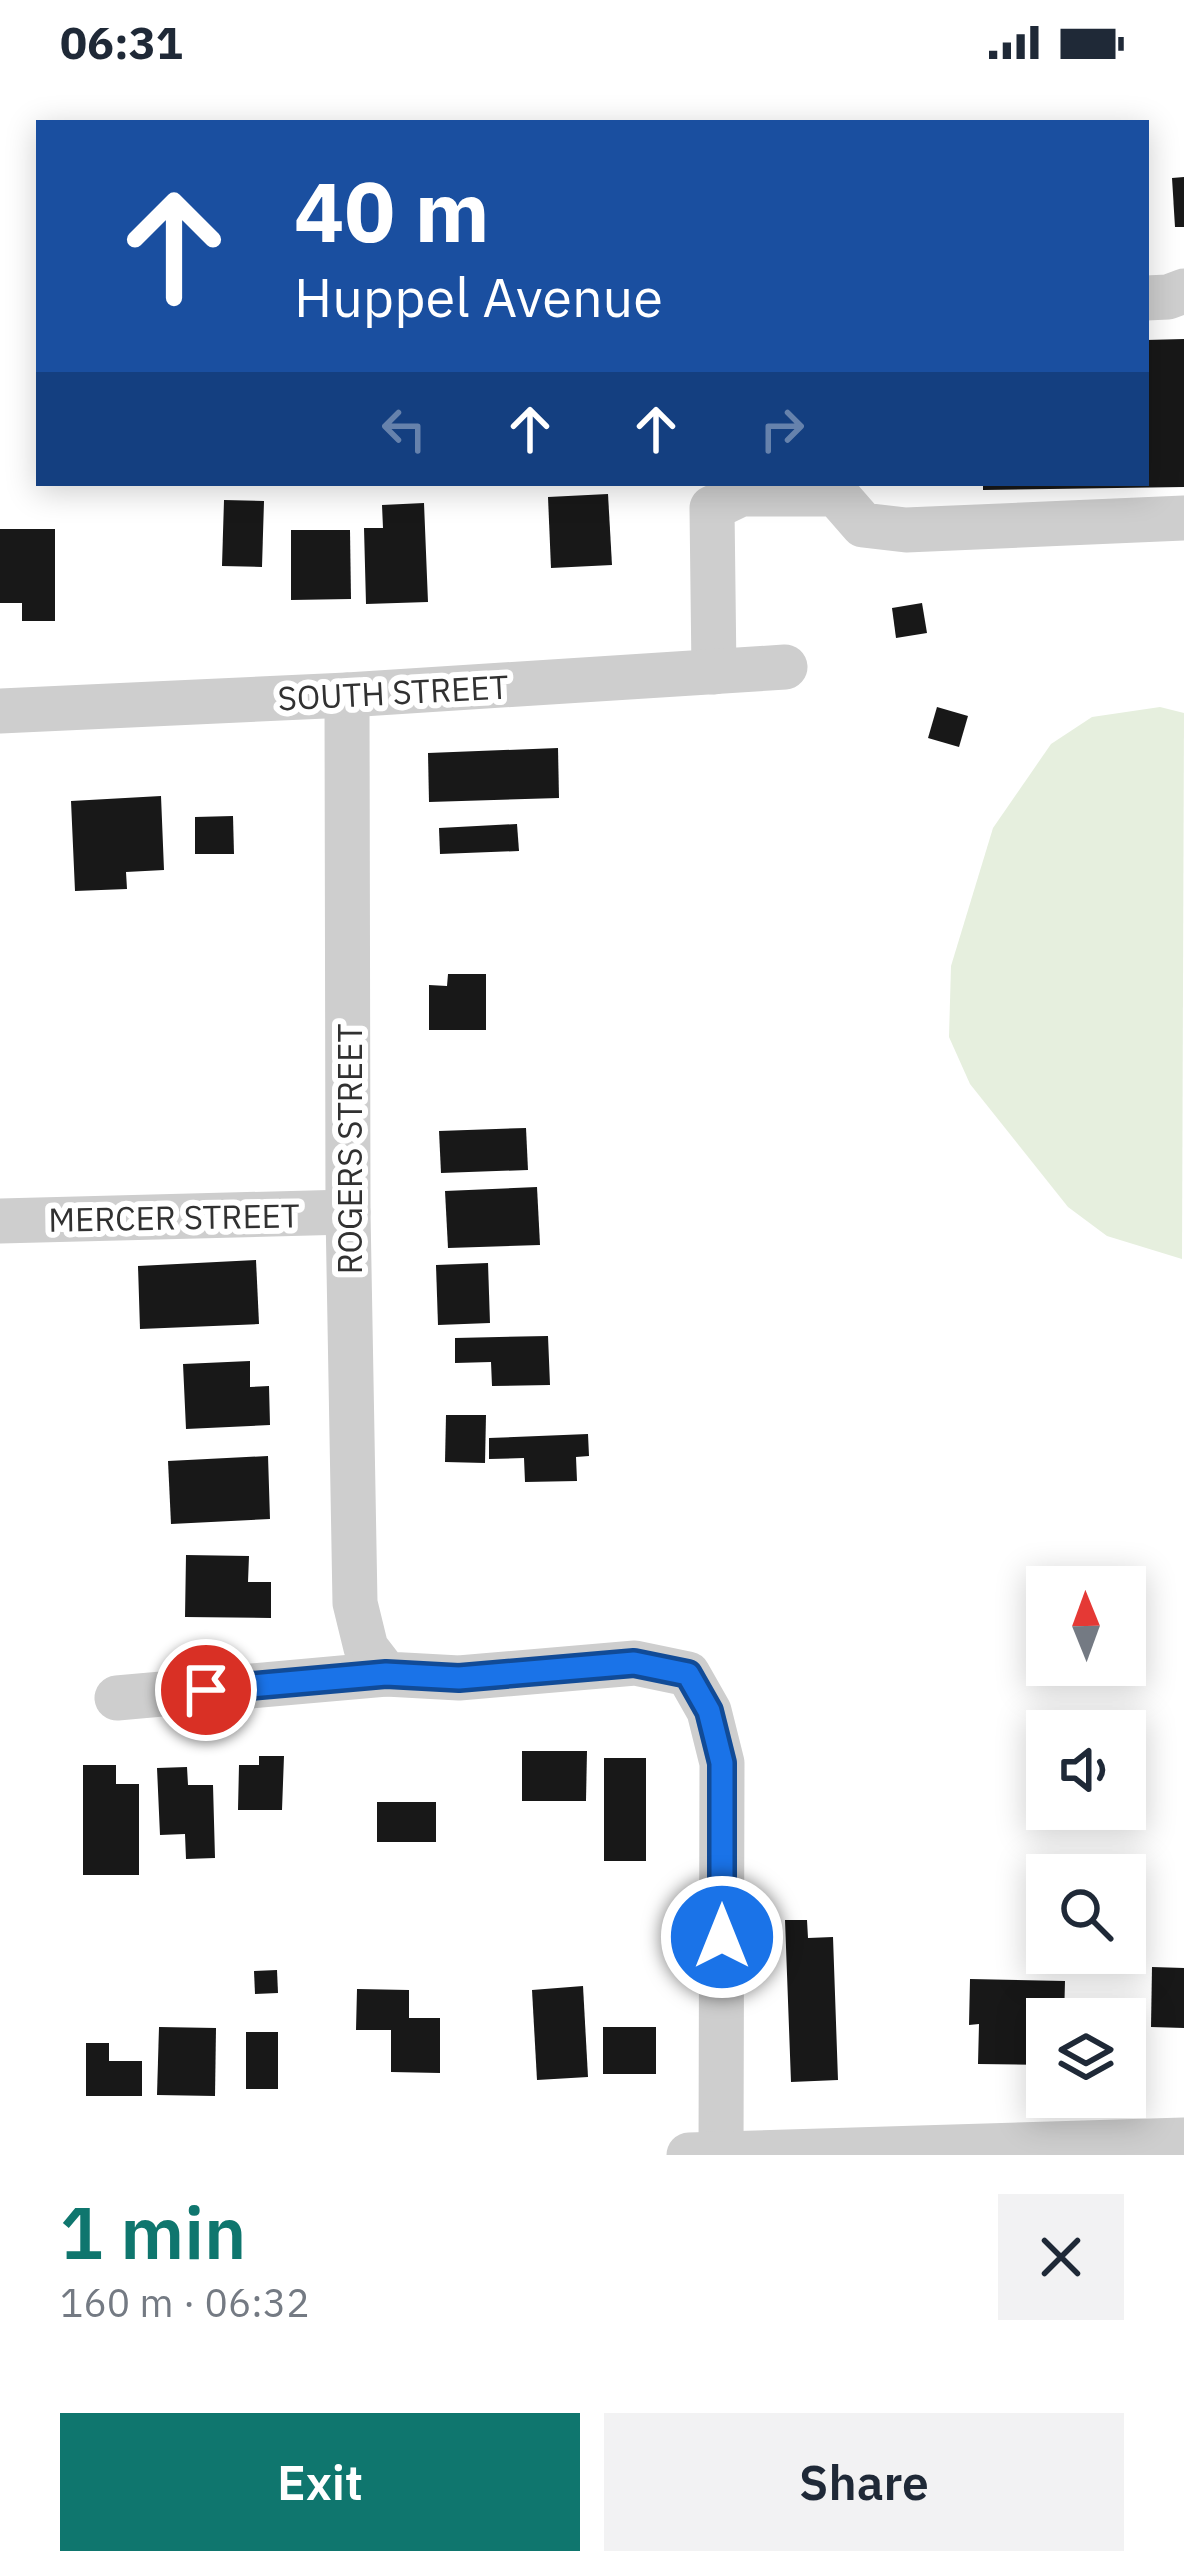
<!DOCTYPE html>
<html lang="en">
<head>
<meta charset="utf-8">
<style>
	:root { --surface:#fff; --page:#f2f2f3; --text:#1f2937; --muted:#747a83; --accent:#0f766e }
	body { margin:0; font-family:"IBM Plex Sans",sans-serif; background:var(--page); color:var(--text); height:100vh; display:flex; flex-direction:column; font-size:45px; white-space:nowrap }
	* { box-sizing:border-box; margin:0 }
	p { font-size:39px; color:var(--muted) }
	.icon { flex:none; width:66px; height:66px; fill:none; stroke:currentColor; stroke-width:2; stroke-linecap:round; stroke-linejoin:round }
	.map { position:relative; height:2071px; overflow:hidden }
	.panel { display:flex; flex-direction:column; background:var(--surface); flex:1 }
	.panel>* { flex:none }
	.banner { position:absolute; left:36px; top:36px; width:1113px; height:366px; border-radius:0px; box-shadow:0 6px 30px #0003; background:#1a4fa0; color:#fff; overflow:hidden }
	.needle { width:78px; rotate:359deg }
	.fabs { position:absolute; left:1026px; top:1482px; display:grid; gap:24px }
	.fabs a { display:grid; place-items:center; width:120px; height:120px; border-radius:0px; background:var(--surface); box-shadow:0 6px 30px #0003; font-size:60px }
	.pin { position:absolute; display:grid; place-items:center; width:102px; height:102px; color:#fff; margin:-51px; border:6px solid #fff; border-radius:50%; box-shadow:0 3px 12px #0007 }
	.me { position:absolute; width:132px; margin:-66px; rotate:0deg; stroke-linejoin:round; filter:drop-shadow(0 0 9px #0008) }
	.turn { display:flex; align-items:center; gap:42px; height:252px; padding:0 60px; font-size:54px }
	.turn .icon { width:156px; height:156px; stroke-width:2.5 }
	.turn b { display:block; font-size:84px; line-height:102px }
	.lanes { display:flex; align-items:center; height:114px; padding:0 60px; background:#0003; justify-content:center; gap:60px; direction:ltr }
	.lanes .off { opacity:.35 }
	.round { display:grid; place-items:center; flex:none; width:126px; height:126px; border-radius:0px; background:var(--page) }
	.overview { display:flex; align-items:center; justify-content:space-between; height:204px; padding:0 60px }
	h1 { font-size:72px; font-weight:600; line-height:90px; color:var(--accent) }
	.primary-button { display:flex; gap:24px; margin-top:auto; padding:24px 60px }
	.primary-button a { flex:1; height:138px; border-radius:0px; background:var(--accent); color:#fff; font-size:48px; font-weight:600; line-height:138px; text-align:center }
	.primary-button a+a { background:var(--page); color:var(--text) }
	.status { display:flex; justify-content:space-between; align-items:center; height:84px; padding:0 60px; background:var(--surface); direction:ltr }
	.status svg { height:33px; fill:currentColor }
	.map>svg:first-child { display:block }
	.green { fill:#e6efde }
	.building { fill:#181818 }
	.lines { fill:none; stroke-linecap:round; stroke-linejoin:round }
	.minor { stroke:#cecece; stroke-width:45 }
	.route-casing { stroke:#114b97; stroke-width:30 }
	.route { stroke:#1a73e8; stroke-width:21 }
	.labels { text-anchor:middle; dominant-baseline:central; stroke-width:12; stroke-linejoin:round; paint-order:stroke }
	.street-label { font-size:33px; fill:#313131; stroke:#fff }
</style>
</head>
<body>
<div class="status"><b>06:31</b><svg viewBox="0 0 49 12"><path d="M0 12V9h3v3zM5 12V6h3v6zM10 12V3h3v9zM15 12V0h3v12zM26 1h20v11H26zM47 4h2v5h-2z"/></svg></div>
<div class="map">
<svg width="1184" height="2071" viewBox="0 0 1184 2071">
	<rect width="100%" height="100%" fill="#fff"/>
	<polygon class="green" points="1160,623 1184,629 1182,1175 1107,1152 1068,1123 970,1000 949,953 951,882 993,744 1051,660 1092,633"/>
	<g class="building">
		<polygon points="1184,93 1184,143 1175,143 1172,94"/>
		<polygon points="1184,255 1184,403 983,406 983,399 1146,399 1146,256"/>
		<polygon points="608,410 612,481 551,484 548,413"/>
		<polygon points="224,416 264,417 262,483 222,482"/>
		<polygon points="424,419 428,518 366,520 364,444 383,444 382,421"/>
		<polygon points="0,445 55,445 55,537 22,537 22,519 0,519"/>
		<polygon points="291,446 350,446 351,515 291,516"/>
		<polygon points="922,519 927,549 896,554 892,524"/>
		<polygon points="937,623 968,632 959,663 928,654"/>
		<polygon points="558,664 559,714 429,718 428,669"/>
		<polygon points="161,712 164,786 126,788 127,805 75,807 71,717"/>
		<polygon points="233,732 234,770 195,770 195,733"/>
		<polygon points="517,740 519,767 440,770 439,744"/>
		<polygon points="448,890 486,890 486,946 429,946 429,901 447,902"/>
		<polygon points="526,1044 528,1086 441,1089 439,1047"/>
		<polygon points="537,1103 540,1161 448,1164 445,1107"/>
		<polygon points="256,1176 259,1240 140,1245 138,1182"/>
		<polygon points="488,1179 490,1239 438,1241 436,1181"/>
		<polygon points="548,1252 550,1301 492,1302 491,1278 455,1279 455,1254"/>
		<polygon points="250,1277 250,1303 269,1302 270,1341 186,1345 183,1280"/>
		<polygon points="446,1331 486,1331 485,1379 445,1378"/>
		<polygon points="588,1350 589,1372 576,1373 577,1397 525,1398 524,1374 489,1375 489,1354"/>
		<polygon points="268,1372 270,1435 171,1440 168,1377"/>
		<polygon points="186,1471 249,1472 248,1498 271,1498 271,1534 185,1533"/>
		<polygon points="522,1667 587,1667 586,1717 522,1717"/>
		<polygon points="259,1672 284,1672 282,1726 238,1726 239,1681 259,1681"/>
		<rect x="604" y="1674" width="42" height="103"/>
		<polygon points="83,1681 116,1681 116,1700 139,1700 139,1791 83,1791"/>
		<polygon points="187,1683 188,1701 213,1701 215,1774 186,1775 185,1750 160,1751 157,1684"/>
		<rect x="377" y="1718" width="59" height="40"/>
		<polygon points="785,1836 807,1836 808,1854 833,1853 838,1996 791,1998"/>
		<polygon points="1152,1883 1184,1884 1184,1944 1151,1943"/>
		<polygon points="277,1886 278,1909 255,1910 254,1887"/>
		<polygon points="970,1895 1065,1897 1064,1935 1047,1935 1047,1981 978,1980 979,1940 969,1941"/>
		<polygon points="583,1902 588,1993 537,1996 532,1906"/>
		<polygon points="357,1905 409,1906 409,1934 440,1934 440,1989 391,1988 391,1946 356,1946"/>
		<polygon points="159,1943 216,1944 215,2012 157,2011"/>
		<rect x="603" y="1943" width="53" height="47"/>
		<rect x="246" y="1948" width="32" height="57"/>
		<polygon points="86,1959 109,1959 109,1977 142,1977 142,2012 86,2012"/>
	</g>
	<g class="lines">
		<g class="minor">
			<polyline points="1146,214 1168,213 1184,207"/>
			<polyline points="714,588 712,424 741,410 836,410 863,441 906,446 1184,434"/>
			<polyline points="347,611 348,1128 355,1519 366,1564 386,1590 459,1594 635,1579 688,1590 709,1627 722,1679 721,2071"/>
			<polyline points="0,627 347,611 785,583"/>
			<polyline points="0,1137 348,1128"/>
			<polyline points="117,1614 386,1590"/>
			<polyline points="689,2071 1184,2056"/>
		</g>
	</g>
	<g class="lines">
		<g class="route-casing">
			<polyline id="route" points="206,1606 386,1590 459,1594 634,1579 688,1590 709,1627 722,1679 722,1853"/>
		</g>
		<use href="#route" class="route"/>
	</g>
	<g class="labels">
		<g class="street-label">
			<text transform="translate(393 608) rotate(-3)">SOUTH STREET</text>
			<text transform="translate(349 1065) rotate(-90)">ROGERS STREET</text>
			<text transform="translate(174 1133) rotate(-1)">MERCER STREET</text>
		</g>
	</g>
</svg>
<div class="fabs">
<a><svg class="needle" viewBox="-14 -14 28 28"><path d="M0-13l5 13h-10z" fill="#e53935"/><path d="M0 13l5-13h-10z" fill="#747a83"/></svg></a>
<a><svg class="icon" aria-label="sound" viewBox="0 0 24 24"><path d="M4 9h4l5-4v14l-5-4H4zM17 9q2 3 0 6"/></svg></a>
<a><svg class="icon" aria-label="search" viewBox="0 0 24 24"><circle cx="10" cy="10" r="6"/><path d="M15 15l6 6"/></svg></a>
<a><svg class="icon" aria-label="layers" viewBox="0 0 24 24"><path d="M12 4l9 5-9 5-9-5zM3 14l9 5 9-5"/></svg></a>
</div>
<div class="pin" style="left:206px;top:1606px;background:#d93025"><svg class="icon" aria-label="arrive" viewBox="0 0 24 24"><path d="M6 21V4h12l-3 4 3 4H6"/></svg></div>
<svg class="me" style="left:722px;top:1853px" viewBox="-20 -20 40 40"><circle r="17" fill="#1a73e8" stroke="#fff" stroke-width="3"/><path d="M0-11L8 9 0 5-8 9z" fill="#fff"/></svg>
<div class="banner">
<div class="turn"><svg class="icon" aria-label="ahead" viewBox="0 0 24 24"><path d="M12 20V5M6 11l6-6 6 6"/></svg><div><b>40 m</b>Huppel Avenue</div></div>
<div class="lanes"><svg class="icon off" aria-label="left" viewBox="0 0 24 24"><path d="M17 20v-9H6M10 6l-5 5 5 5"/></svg><svg class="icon" aria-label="ahead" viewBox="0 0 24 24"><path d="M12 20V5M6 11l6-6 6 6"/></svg><svg class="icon" aria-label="ahead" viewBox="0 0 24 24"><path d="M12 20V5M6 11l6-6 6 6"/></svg><svg class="icon off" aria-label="right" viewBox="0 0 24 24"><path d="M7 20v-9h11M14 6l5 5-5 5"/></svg></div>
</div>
</div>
<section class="panel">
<div class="overview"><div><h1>1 min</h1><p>160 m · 06:32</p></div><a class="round"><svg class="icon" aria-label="close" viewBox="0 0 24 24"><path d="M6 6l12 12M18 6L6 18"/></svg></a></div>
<div class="primary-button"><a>Exit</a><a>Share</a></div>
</section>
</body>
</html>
